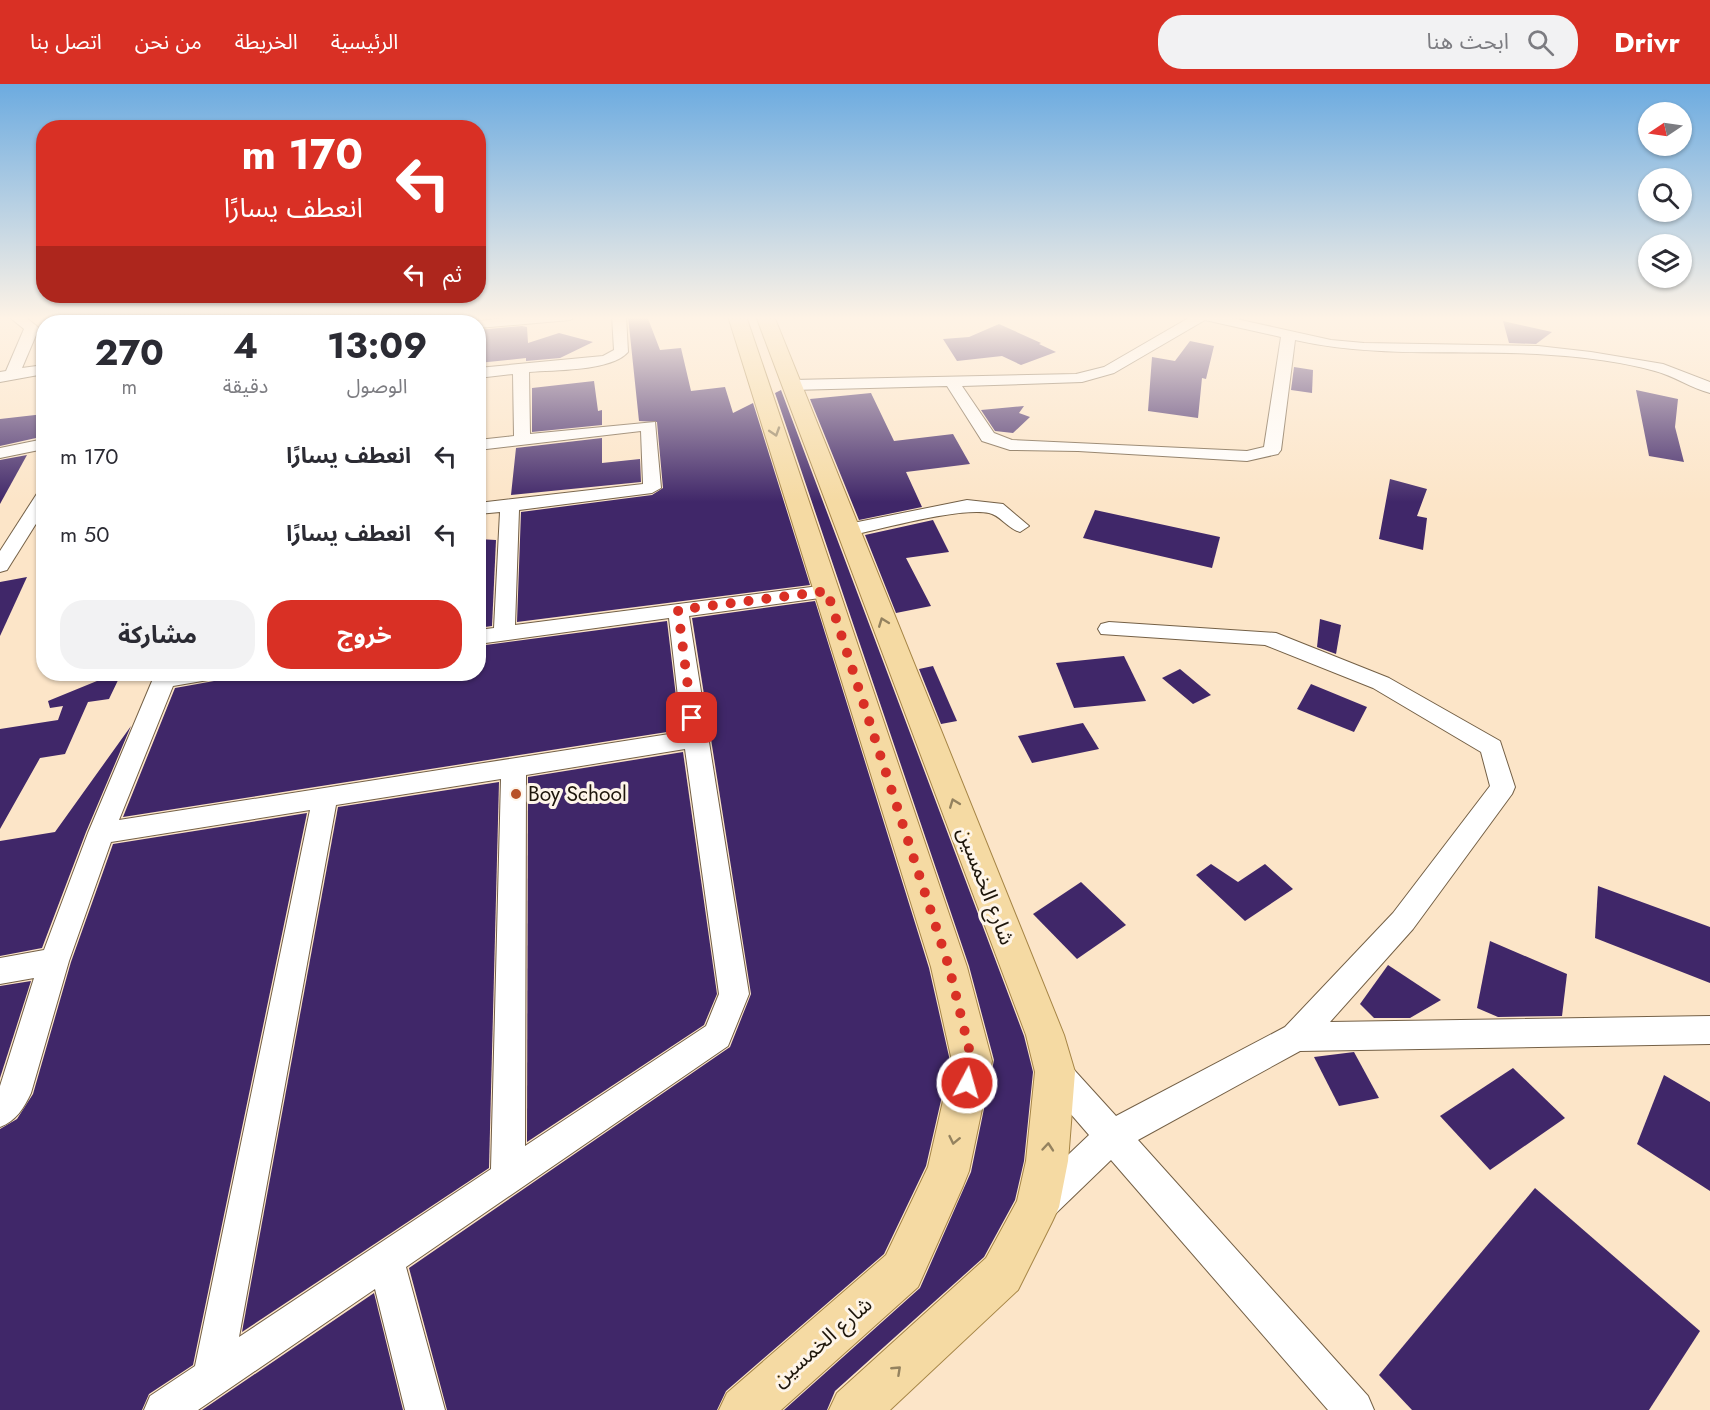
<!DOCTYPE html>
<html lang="ar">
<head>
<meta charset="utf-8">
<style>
	:root { --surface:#fff; --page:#f2f2f3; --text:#2b2b33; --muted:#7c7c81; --accent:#d93025 }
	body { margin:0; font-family:Jost,"Noto Sans Arabic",sans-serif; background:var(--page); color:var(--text); direction:rtl; height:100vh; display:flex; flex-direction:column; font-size:22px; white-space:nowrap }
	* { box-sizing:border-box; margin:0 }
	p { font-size:20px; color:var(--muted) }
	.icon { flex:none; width:33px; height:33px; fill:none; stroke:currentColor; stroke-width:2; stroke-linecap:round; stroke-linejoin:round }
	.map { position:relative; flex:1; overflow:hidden; direction:ltr }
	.side { position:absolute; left:36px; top:231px; width:450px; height:366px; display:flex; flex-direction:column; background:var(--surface); border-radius:24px; box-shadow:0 2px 4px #0004; direction:rtl }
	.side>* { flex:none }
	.hud { position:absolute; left:36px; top:36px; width:450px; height:183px; border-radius:24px; box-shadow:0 2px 4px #0004; direction:rtl; background:#d93025; color:#fff; overflow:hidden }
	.needle { width:39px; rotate:257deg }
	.buttons { position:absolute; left:1638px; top:18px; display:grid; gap:12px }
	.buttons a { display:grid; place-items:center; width:54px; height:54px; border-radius:50%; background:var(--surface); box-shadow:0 2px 4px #0004; font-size:30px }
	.pin { position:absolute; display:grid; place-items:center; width:51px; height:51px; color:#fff; margin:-26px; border-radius:12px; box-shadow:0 3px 9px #0006 }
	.me { position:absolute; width:66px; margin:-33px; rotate:6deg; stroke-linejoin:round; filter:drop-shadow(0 0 4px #0008) }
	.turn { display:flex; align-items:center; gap:21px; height:126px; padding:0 24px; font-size:27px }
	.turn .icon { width:78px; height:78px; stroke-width:2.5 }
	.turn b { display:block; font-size:42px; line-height:51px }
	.then { display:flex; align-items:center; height:57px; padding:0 24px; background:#0003; gap:12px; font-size:22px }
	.eta { display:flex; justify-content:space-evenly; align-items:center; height:102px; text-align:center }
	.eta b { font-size:36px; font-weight:700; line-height:42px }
	.button { display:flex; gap:12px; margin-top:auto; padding:12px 24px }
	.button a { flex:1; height:69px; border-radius:24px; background:var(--accent); color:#fff; font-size:24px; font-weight:700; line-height:69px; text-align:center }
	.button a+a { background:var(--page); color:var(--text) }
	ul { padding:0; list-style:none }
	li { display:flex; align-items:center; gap:18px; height:78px; padding:0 24px }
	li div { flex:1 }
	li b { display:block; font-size:22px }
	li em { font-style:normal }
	header { display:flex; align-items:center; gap:36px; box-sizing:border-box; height:84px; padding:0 30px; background:var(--accent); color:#fff }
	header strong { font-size:28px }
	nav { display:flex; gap:33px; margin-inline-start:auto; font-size:21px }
	.search { width:420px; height:54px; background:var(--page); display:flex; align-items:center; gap:15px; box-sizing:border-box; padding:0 21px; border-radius:24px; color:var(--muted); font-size:22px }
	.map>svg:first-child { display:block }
	.building { fill:#402769 }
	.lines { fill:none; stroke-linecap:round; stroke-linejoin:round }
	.minor-casing { stroke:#746046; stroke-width:2 }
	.major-casing { stroke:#a68546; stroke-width:2 }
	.minor { fill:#fff; fill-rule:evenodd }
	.major { fill:#f5daa3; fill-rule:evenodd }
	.oneway { stroke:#94825f }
	.route { stroke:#d93025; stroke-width:10; stroke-dasharray:0 18 }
	.poi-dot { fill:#b75127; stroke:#fef5e9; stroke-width:2 }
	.labels { text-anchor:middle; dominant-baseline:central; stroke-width:6; stroke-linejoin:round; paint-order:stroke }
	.poi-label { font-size:21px; fill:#1e160b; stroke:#fef5e9; text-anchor:start }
	.street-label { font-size:21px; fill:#1e160b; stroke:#fef5e9 }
</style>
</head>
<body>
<header>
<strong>Drivr</strong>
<div class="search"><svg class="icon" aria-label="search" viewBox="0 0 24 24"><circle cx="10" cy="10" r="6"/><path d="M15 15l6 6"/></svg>ابحث هنا</div>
<nav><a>الرئيسية</a><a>الخريطة</a><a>من نحن</a><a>اتصل بنا</a></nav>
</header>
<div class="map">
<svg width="1710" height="1326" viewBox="0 0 1710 1326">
	<rect width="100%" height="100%" fill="#fce5c8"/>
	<g class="building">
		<polygon points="628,232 647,232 660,266 681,264 691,307 725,303 733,329 753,319 810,501 517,538 521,428 652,411 663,404 657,338 639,337"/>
		<polygon points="1503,237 1552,248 1536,260 1509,259"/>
		<polygon points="999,240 1041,259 1039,260 1056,268 1021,281 1002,272 957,277 943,255 969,253"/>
		<polygon points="522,242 527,243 528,259 559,249 593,258 560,274 526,277 526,274 478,279 478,246"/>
		<polygon points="1190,257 1214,262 1206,295 1202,294 1198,334 1148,327 1152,273 1175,277"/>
		<polygon points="1294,283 1313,286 1312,309 1291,306"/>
		<polygon points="594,297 598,327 602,326 602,341 532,348 532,304"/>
		<polygon points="781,306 1024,952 1033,988 1024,1077 1015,1116 984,1173 835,1307 827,1326 784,1326 920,1204 971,1088 994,976 969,882 775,309"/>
		<polygon points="1636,306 1678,315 1675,343 1684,378 1649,372"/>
		<polygon points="871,309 894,357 953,350 970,380 906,388 922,423 859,436 810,315"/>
		<polygon points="1024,322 1019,329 1030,333 1013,349 995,347 981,326"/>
		<polygon points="44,330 44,341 36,354 0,362 0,335"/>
		<polygon points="602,354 602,379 640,375 641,398 511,411 516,364"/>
		<polygon points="27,371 0,420 0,376"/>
		<polygon points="1390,395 1427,405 1417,432 1427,434 1423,466 1379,455"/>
		<polygon points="1095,426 1220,453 1212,484 1083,454"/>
		<polygon points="933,436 949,468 906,474 931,522 896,529 865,451"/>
		<polygon points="478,455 496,456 492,542 478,544"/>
		<polygon points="27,493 0,552 0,498"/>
		<polygon points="815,517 929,884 950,977 926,1082 884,1170 726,1307 717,1326 447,1326 409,1184 730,963 751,910 692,534"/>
		<polygon points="1320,535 1341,541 1336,570 1317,563"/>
		<polygon points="667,537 680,646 123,733 175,604 214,597 219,590 478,590 478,562"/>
		<polygon points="1124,572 1146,617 1074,624 1056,579"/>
		<polygon points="933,582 957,637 941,640 919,585"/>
		<polygon points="1180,585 1211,611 1193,620 1162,594"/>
		<polygon points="114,590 121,590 109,615 88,618 65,670 40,674 0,745 0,645 58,636 63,622 50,624 48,617"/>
		<polygon points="1311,600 1367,623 1354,648 1297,625"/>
		<polygon points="1083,639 1099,665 1032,679 1018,652"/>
		<polygon points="131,642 86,748 42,864 0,872 0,757 55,748"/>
		<polygon points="683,668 717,910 704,941 527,1058 528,693"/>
		<polygon points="499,698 489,1084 242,1248 338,723"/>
		<polygon points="307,729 193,1281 149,1310 142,1326 0,1326 0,1045 17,1035 33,1010 71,878 113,760"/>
		<polygon points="1211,780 1238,798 1265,780 1293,805 1245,837 1196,791"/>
		<polygon points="1081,798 1126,841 1077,875 1033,830"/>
		<polygon points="1598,802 1710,843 1710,899 1595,854"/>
		<polygon points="1490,857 1567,890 1562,932 1498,933 1477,924"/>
		<polygon points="1388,881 1441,916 1410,934 1374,934 1360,920"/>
		<polygon points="31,897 0,994 0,902"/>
		<polygon points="1354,968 1379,1014 1339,1022 1314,973"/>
		<polygon points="1513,984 1565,1034 1490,1086 1440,1032"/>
		<polygon points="1664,991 1710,1018 1710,1107 1637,1060"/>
		<polygon points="1535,1104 1700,1247 1649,1326 1412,1326 1379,1291"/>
		<polygon points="374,1209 403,1326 202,1326"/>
	</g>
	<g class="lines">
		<g class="minor-casing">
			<g id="minor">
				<polygon points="8,232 24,232 39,244 22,284 44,281 44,290 0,298 0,288 6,287 24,245"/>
				<polygon points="60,232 84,232 68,238 46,238"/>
				<polygon points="154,232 168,232 163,238 149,238"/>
				<polygon points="295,232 309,232 307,238 293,238"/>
				<polygon points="521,232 577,232 570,236 478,244 478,238 472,238"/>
				<path d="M612 232H626L628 268C612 287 554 286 529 288L530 350 655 338 661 404 652 409 519 426 515 541 827 501 834 503 837 507 834 511 827 513 689 532 749 910 728 962 406 1183 445 1326H405L375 1205 198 1326H144L150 1312 195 1282 310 726 111 758 69 877 31 1009C24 1024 16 1037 0 1043V1002L34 894 0 900V874L44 866 88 749 155 590H217L214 595 173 602 119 736 682 648 669 534 478 560V546L494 544 500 428 478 430V419L643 400 641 347 478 366V356L514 352 513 290 478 294V284L603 272 614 266ZM685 665 719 910 706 942 525 1062 526 691ZM501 695 491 1085 239 1253 336 721Z"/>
				<path d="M1192 232H1223L1331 256 1364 259 1538 262 1591 268 1663 280 1710 298V309C1691 304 1674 292 1655 287 1620 277 1573 272 1537 270 1456 266 1375 274 1295 256L1281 366 1278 370 1247 377 1078 367 1010 366 982 357 947 302 792 306 784 301 792 296 1076 290 1104 283ZM1205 236 1281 253 1264 363 1247 367 1012 356 994 349 962 302 1082 298 1114 289Z"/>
				<polygon points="44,355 44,365 0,374 0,364"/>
				<polygon points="44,407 44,427 7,486 0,488 0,467 38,408"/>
				<path d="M967 416 1003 420 1029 442 1020 448C1008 445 1000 431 989 429 959 423 881 445 848 452L839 446 848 440Z"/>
				<polygon points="1109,538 1276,549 1389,594 1500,657 1515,703 1512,710 1413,845 1330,938 1710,932 1710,960 1300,967 1138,1056 1368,1312 1374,1326 1328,1326 1111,1076 1053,1132 1041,1137 1029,1132 1024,1120 1029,1108 1089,1051 1044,999 1039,988 1044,977 1055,973 1066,977 1116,1032 1285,943 1393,829 1490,702 1481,668 1373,604 1265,561 1101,550 1098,545 1101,540"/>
			</g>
		</g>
		<g class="major-casing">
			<g id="major">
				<polygon points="728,232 746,232 967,883 992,977 969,1087 963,1102 918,1203 781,1326 719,1326 727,1309 886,1171 928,1083 952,977 931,883"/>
				<polygon points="756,232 774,232 1064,951 1075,988 1068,1077 1059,1123 1052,1138 1018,1206 890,1326 829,1326 837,1309 986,1174 1017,1117 1026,1077 1035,988 1026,951"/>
			</g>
		</g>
		<use href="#minor" class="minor"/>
		<use href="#major" class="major"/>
	</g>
	<defs><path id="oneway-chevron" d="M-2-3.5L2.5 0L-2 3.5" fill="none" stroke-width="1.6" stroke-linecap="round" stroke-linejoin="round" transform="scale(1.5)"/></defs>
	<g class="oneway">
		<use href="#oneway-chevron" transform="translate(775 348) rotate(72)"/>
		<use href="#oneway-chevron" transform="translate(883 538) rotate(-111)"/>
		<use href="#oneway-chevron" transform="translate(954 719) rotate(-111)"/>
		<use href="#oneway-chevron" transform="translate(954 1056) rotate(102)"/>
		<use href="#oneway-chevron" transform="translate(1048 1063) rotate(-85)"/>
		<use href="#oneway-chevron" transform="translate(897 1286) rotate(-43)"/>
	</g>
	<linearGradient id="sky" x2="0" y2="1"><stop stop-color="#6cabe0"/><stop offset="0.56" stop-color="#fef3e6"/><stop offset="1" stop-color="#fef3e6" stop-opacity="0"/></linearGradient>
	<rect width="1710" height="418" fill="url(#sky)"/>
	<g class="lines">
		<polyline class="route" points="692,634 678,526 827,507 949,883 972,977 967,999"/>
	</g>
	<circle class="poi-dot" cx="516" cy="710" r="6"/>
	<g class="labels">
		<g class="poi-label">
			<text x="528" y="710">Boy School</text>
		</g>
		<g class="street-label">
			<text transform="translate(986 802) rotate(69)">شارع الخمسين</text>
			<text transform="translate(822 1258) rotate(-41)">شارع الخمسين</text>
		</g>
	</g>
</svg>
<div class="buttons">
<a><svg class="needle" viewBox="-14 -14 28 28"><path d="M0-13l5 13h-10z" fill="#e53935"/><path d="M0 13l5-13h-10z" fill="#7c7c81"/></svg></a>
<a><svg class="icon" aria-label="search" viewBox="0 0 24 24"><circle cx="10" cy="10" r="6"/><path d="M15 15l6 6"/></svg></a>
<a><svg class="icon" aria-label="layers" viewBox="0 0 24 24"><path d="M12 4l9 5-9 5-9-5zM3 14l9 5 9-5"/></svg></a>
</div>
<div class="pin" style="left:692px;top:634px;background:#d93025"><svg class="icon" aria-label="arrive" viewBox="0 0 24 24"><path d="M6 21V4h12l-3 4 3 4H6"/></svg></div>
<svg class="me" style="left:967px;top:999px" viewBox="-20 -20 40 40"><circle r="17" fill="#d93025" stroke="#fff" stroke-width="3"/><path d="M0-11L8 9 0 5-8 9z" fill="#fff"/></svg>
<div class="hud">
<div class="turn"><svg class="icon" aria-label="left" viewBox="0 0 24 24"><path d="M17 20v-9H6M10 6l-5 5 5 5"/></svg><div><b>170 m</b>انعطف يسارًا</div></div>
<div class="then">ثم<svg class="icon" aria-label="left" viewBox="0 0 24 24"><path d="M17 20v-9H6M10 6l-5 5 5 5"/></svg></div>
</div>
<section class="side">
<div class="eta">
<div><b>13:09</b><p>الوصول</p></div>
<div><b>4</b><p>دقيقة</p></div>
<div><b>270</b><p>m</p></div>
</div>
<ul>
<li><svg class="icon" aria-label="left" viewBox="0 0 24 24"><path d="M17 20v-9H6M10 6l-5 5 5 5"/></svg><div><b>انعطف يسارًا</b></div><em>170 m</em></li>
<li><svg class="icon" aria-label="left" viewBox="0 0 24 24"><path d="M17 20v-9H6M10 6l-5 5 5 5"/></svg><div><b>انعطف يسارًا</b></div><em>50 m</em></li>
</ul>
<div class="button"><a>خروج</a><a>مشاركة</a></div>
</section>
</div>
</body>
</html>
